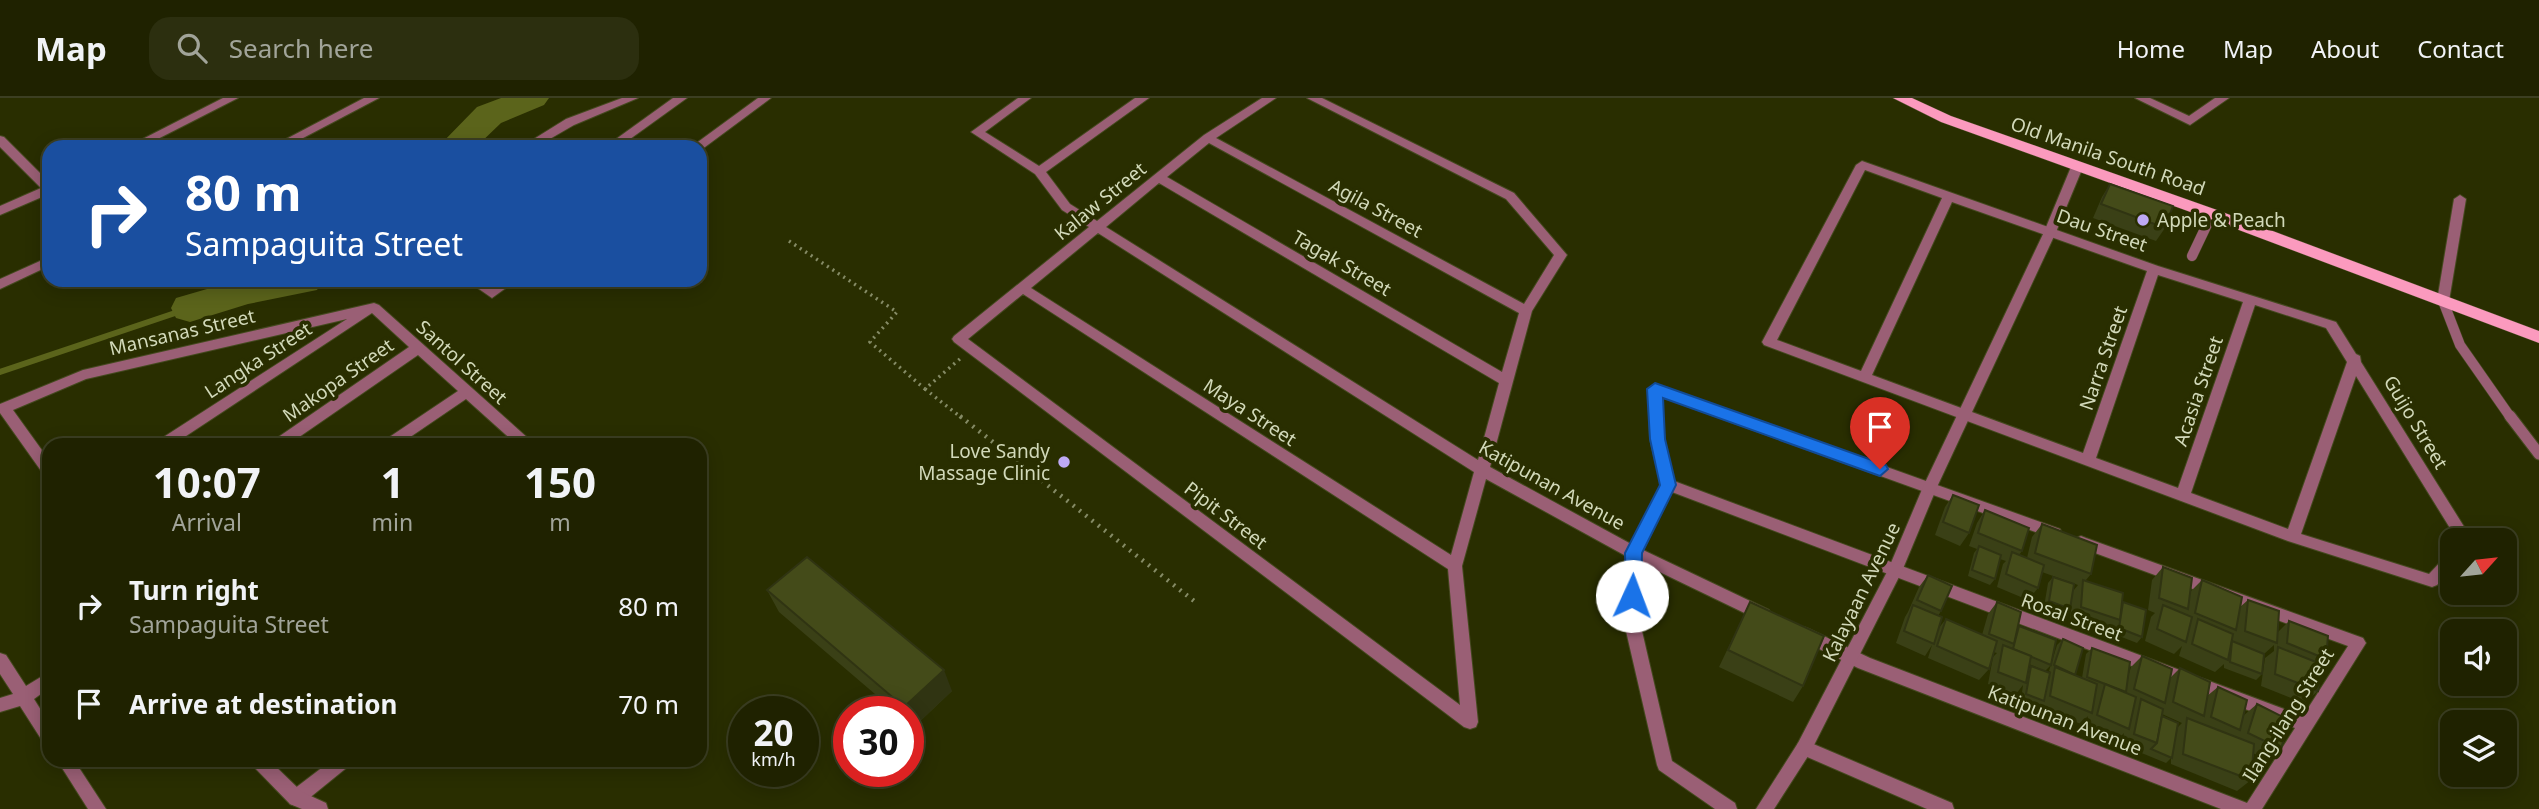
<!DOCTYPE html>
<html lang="en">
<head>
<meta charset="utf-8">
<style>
	:root { --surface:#1f2200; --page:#2c2f0f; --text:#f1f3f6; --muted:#a1a499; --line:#3c3f22 }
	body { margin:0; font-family:"Noto Sans",sans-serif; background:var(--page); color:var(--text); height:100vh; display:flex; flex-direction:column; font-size:26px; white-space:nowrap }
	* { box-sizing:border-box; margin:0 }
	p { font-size:23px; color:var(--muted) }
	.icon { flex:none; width:38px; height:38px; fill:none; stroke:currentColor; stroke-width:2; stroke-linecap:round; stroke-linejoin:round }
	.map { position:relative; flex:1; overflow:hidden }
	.details { position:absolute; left:42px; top:340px; width:665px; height:329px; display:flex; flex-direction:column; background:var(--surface); border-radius:21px; box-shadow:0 4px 18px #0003,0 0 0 2px var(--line) }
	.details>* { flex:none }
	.guide { position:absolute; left:42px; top:42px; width:665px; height:147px; border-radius:21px; box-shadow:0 4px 18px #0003,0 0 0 2px var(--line); background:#1a4fa0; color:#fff; overflow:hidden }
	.needle { width:46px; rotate:63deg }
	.controls { position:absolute; left:2440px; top:430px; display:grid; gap:14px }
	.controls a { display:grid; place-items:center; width:77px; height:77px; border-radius:14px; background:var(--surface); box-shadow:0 4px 18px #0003,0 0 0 2px var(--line); font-size:35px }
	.speed { position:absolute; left:728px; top:598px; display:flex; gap:14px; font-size:35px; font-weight:700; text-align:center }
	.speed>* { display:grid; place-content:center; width:91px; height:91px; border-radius:50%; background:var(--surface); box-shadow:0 4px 18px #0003,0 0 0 2px var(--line); line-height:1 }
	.speed small { font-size:18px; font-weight:400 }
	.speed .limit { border:10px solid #d22; background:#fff; color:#111 }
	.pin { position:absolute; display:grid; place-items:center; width:60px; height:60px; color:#fff; margin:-72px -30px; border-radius:50% 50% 50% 0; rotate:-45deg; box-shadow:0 0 7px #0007 }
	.pin .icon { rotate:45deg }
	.me { position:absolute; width:77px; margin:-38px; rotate:2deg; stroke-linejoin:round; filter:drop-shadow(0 0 5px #0008) }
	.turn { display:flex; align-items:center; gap:24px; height:147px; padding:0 28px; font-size:32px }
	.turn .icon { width:91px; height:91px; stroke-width:2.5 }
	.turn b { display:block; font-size:49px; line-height:60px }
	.eta { display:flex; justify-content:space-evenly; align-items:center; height:119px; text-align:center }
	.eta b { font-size:42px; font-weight:700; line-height:49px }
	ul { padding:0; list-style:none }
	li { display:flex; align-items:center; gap:21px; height:98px; padding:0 28px }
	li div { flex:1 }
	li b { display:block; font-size:26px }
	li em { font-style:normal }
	header { display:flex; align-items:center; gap:42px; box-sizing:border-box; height:98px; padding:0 35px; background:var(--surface); border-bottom:2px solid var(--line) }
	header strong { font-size:33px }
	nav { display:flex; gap:38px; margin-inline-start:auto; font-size:24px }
	.search { width:490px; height:63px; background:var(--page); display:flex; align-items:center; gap:18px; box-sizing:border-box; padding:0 24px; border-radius:21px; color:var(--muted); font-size:26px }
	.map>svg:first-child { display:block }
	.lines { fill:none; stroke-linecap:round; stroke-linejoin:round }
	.stream { stroke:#5b641b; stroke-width:6 }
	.river { fill:#5b641b; fill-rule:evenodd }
	.service-far1-casing { stroke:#44491e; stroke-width:11 }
	.service-casing { stroke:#44491e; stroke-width:13 }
	.minor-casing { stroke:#44491e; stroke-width:2 }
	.tertiary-casing { stroke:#44491e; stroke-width:2 }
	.primary-casing { stroke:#44491e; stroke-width:1 }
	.path-far1 { stroke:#858b65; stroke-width:3.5; stroke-dasharray:2 4.5; stroke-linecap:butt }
	.path { stroke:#858b65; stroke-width:4.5; stroke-dasharray:2 6; stroke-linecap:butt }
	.service-far1 { stroke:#9a5f75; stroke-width:10 }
	.service { stroke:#9a5f75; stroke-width:11 }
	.minor { fill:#9a5f75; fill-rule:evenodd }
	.tertiary { fill:#9a5f75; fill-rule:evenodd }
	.primary { fill:#fb9abe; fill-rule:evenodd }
	.wall { fill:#3a4016; fill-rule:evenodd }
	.shaded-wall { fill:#303412 }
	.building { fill:#444b19; stroke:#303412; stroke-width:2 }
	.route { fill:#1a73e8; stroke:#114b97; stroke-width:2 }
	.poi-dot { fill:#bea9f5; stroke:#292e00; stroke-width:2.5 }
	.labels { text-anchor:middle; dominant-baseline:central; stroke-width:7; stroke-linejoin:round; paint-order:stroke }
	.street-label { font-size:19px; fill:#d2d9b9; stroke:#292e00 }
	.poi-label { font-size:19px; fill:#d2d9b9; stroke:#292e00; text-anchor:start }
</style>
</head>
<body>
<header>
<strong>Map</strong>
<div class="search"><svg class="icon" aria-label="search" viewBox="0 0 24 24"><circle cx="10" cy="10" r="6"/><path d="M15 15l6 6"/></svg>Search here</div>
<nav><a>Home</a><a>Map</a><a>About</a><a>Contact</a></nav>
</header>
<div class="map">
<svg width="2539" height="711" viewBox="0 0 2539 711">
	<rect width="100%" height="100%" fill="#292e00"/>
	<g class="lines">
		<polyline class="stream" points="0,274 190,210"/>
		<g class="river">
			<polygon points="501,0 549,0 544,7 501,25 476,49 438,49 477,9"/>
			<polygon points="238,182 323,182 317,192 248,206 190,224 176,220 171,210 176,200"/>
		</g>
		<g class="service-far1-casing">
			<g id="service-far1">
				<polyline points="2192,158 2212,116"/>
				<polyline points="2443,203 2460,247 2511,320"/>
			</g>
		</g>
		<g class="service-casing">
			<polyline id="service" points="2510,318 2539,356"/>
		</g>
		<g class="minor-casing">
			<g id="minor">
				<polygon points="223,0 238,0 142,49 127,49"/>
				<polygon points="364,0 379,0 286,49 271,49"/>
				<polygon points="622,0 638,0 574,27 536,49 521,49 566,21"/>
				<polygon points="673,0 687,0 619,49 605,49"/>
				<polygon points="758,0 771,0 701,52 700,49 691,49"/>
				<path d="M1018 0H1031L985 34 1039 68 1135 0H1149L1046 74 1070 106 1097 123 1204 37 1262 0H1276L1216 40 1524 206 1554 157 1506 101 1307 0H1322L1514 95 1567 157 1532 213 1490 369 1631 446 1661 387 1650 341 1648 291 1655 286 2060 431 2062 435 2060 439 2055 441 1662 299 1664 341 1674 383 2303 618 2348 548 2076 448 2074 444 2076 440 2081 438 2086 440 2363 540 2366 545 2262 711H2221L1858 570 1799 541 1796 536 1799 531 1804 529 1809 531 1870 560 2247 705 2295 630 1672 394 1643 452 1769 512 1772 517 1769 522 1764 524 1759 522 1641 465 1639 520 1672 663 1735 705 1737 711H1715L1659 672 1657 667 1623 520 1626 458 1486 381 1462 468 1478 624 1476 629 1470 631 1464 629 954 244 952 241 954 238 1089 129 1062 112 1035 76 971 34ZM1209 45 1519 215 1502 274 1167 79ZM1159 85 1499 285 1478 362 1106 129ZM1098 135 1474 374 1451 457 1031 190ZM1023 196 1448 471 1460 607 968 241Z"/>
				<polygon points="2135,0 2150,0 2189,18 2215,0 2229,0 2190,27"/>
				<polygon points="0,38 4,39 49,84 49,96 0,117 0,108 41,90 0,49"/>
				<path d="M1862 63 2158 168 2336 224 2356 256 2360 258 2361 264 2473 443H2458L2356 278 2301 436 2429 476 2447 457 2452 455V471L2437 487 2432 489 2288 443 1764 247 1762 244 1856 67ZM1865 72 1942 100 1861 273 1777 242ZM1952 104 2147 173 2083 355 1872 277ZM2158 177 2243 204 2178 390 2096 360ZM2255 207 2326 230 2347 264 2288 431 2191 395Z"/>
				<polygon points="2460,97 2466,101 2449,203 2443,208 2437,203 2454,101"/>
				<polygon points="49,159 49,168 0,191 0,181"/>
				<polygon points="466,182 481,182 492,189 502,182 517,182 492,200"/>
				<polygon points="374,205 379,207 530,342 532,346 516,346 466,301 400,346 383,346 385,342 458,293 418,257 289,346 272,346 274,342 409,249 372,215 174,346 157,346 159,342 347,221 86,281 13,312 49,362 49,379 44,377 0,315 0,306 83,272"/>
				<polygon points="0,555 6,557 26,588 49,574 49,590 34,601 49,625 49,646 43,644 20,608 0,614 0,600 13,596 0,576"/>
				<polygon points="1804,642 1952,705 1954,711 1927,711 1798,655 1796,650 1798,645"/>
				<polygon points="57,662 74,662 106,711 88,711"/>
				<polygon points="332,662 352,662 350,667 302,706 296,708 290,706 288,700 290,694"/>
			</g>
		</g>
		<g class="tertiary-casing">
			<g id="tertiary">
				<polygon points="2077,65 2083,69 2056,134 1937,389 1902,473 1810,655 1774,711 1756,711 1798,645 1888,472 1923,389 2044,134 2071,69"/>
				<polygon points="250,662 269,662 302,694 326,705 328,711 302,711 290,706 252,667"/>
			</g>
		</g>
		<g class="primary-casing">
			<polygon id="primary" points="1893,0 1912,0 1951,18 2217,112 2539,233 2539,245 2207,120 1941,24"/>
		</g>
		<g class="path-far1">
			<polyline points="789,143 897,214 870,244 925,291 961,260"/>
			<polyline points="925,291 962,320"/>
		</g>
		<polyline class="path" points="960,318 1194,503"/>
		<use href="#service-far1" class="service-far1"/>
		<use href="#service" class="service"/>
		<use href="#minor" class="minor"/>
		<use href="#tertiary" class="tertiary"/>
		<use href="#primary" class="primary"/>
	</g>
	<g class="wall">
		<polygon points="2110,86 2165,130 2156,143 2093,120 2102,99"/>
		<polygon points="1953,397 1969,435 1960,448 1935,437 1945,409"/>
		<polygon points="1985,412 2022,453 2019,457 2027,460 2032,439 2042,426 2091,476 2086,482 2122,505 2123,504 2142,539 2137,545 2114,536 2115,529 2109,534 2070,521 2072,497 2070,511 2065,517 2044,509 2048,485 2053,479 2073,493 2078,487 2042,474 2038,490 2028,502 1997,489 2003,466 2006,463 2000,461 1995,481 1990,487 1968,478 1974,455 1977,451 1969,448 1977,425"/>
		<polygon points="2163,469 2190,494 2202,482 2240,509 2248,502 2278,534 2289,523 2326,561 2321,565 2318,593 2304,605 2261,588 2265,560 2274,553 2274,547 2264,556 2262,576 2256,582 2224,570 2224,566 2215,574 2179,558 2182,548 2174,556 2145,543 2151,519 2155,515 2148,512 2152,482"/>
		<path d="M1928 477 1941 513 1938 518V531L1946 521 1982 537 1988 516 1997 504 2051 567 2045 573 2029 566 2028 571 2031 568 2050 575 2051 574 2049 573 2057 547 2063 541 2075 577 2082 580 2086 556 2092 550 2127 582 2131 569 2142 558 2171 579 2180 570 2207 598 2218 589 2243 618 2257 606 2281 651 2267 662 2253 655 2251 682 2237 693 2171 666V660L2166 665 2122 647 2124 635 2117 642 2086 628 2088 618 2081 626 2021 602 2023 587 2016 596 1988 586 1993 559 1997 555 1993 554 1989 571 1979 582 1928 560 1932 547 1925 558 1896 545 1905 519 1908 514 1919 489ZM2162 616 2182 625 2178 629 2162 618Z"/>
		<polygon points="767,492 952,593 914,629 908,625 908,614 896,614 779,514"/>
		<polygon points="1750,504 1803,588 1793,604 1719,569"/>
	</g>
	<polygon class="shaded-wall" points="944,572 952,593 914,629 908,617 908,614 907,614 904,609"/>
	<g class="building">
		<polygon points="2110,86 2173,108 2165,130 2101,106"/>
		<polygon points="1953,397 1979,407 1969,435 1943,424"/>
		<polygon points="1985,412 2029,430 2022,453 1978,435"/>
		<polygon points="2042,426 2097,447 2091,476 2035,455"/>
		<polygon points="1979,448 2001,457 1995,481 1972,472"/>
		<polygon points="2012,454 2044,467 2038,490 2006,476"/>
		<polygon points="807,459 944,572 904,609 767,492"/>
		<polygon points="2163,469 2192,480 2188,511 2159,500"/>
		<polygon points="1928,477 1952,488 1941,513 1917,502"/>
		<polygon points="2053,479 2074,486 2070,511 2049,503"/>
		<polygon points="2083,482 2123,495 2120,522 2081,509"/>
		<polygon points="2202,482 2242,499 2236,532 2195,515"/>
		<polygon points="2248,502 2279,513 2277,545 2245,533"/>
		<polygon points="1750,504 1824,538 1803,588 1728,552"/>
		<polygon points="1997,504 2021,514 2014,546 1989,536"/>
		<polygon points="2123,504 2146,512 2142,539 2119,530"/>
		<polygon points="1913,507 1942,519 1934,546 1904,533"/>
		<polygon points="2163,507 2192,519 2186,544 2157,531"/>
		<polygon points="1946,521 1997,543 1989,571 1937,548"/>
		<polygon points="2198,521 2233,536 2228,562 2192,546"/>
		<polygon points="2289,523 2328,538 2326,561 2287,545"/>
		<polygon points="2019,528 2056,542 2051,567 2013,551"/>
		<polygon points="2063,541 2083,550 2075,577 2054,567"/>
		<polygon points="2232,543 2264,556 2262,576 2230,564"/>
		<polygon points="2003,547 2031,558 2026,585 1998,574"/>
		<polygon points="2278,549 2321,566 2318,593 2275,576"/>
		<polygon points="2092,550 2130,564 2126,594 2087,579"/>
		<polygon points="2142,558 2172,571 2165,605 2134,591"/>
		<polygon points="2031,568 2050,575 2044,603 2026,596"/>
		<polygon points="2055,569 2097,586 2092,615 2050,598"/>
		<polygon points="2180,570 2210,584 2204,618 2173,604"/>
		<polygon points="2105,586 2136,599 2129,631 2097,617"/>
		<polygon points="2218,589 2247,602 2240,632 2211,619"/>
		<polygon points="2141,601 2163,611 2157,645 2134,636"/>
		<polygon points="2257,606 2289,622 2281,651 2248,635"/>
		<polygon points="2162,618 2178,625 2172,660 2151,651 2157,645"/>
		<polygon points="2187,620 2254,646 2251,682 2183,656"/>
	</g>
	<polygon class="route" points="1655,285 1886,367 1888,371 1880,378 1663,300 1665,341 1676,387 1642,455 1641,498 1632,506 1626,503 1625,455 1660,387 1650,341 1647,291"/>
	<g class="poi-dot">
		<circle cx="2143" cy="122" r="7"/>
		<circle cx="1064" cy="364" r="7"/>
	</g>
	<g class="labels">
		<g class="street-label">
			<text transform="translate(2108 58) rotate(19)">Old Manila South Road</text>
			<text transform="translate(1100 103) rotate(-39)">Kalaw Street</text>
			<text transform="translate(1376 110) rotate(28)">Agila Street</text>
			<text transform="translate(2102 132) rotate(19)">Dau Street</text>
			<text transform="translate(1342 165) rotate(30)">Tagak Street</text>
			<text transform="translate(182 234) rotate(-13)">Mansanas Street</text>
			<text transform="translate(2103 260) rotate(-71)">Narra Street</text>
			<text transform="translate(258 262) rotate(-33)">Langka Street</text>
			<text transform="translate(462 264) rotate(42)">Santol Street</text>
			<text transform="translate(338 282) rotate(-35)">Makopa Street</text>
			<text transform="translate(2198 293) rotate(-71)">Acasia Street</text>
			<text transform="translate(1250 314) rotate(33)">Maya Street</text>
			<text transform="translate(2416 324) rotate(59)">Guijo Street</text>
			<text transform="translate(1552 387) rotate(29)">Katipunan Avenue</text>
			<text transform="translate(1226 417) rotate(37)">Pipit Street</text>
			<text transform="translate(1861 494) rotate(-64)">Kalayaan Avenue</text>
			<text transform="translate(2072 519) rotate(20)">Rosal Street</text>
			<text transform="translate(2288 617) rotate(-58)">Ilang-ilang Street</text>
			<text transform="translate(2065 622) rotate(21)">Katipunan Avenue</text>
		</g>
		<g class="poi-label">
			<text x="2157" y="122">Apple &amp; Peach</text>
			<text x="1050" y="353" text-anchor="end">Love Sandy<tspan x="1050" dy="22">Massage Clinic</tspan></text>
		</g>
	</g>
</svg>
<div class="controls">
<a><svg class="needle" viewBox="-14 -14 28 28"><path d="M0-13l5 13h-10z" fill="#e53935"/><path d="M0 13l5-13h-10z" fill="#a1a499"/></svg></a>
<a><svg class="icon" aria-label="sound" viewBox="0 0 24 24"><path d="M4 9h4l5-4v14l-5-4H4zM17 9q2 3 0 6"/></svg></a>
<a><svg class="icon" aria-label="layers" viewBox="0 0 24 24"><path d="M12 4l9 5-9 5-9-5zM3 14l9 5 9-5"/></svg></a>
</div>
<div class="speed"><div>20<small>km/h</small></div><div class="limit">30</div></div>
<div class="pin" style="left:1880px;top:371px;background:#d93025"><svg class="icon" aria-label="arrive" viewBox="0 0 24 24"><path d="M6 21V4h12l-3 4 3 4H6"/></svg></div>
<svg class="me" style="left:1632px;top:498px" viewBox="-20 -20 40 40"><circle r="19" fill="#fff"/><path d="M0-13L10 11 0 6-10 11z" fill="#1a73e8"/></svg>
<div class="guide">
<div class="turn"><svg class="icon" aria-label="right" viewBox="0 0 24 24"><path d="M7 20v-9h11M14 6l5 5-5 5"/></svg><div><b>80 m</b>Sampaguita Street</div></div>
</div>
<section class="details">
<div class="eta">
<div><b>10:07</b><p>Arrival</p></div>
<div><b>1</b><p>min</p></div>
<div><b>150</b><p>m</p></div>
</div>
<ul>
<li><svg class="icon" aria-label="right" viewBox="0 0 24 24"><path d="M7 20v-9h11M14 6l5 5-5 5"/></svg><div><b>Turn right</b><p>Sampaguita Street</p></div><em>80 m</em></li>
<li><svg class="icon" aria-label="arrive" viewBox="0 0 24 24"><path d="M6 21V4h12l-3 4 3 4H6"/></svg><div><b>Arrive at destination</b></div><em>70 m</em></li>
</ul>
</section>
</div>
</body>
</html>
